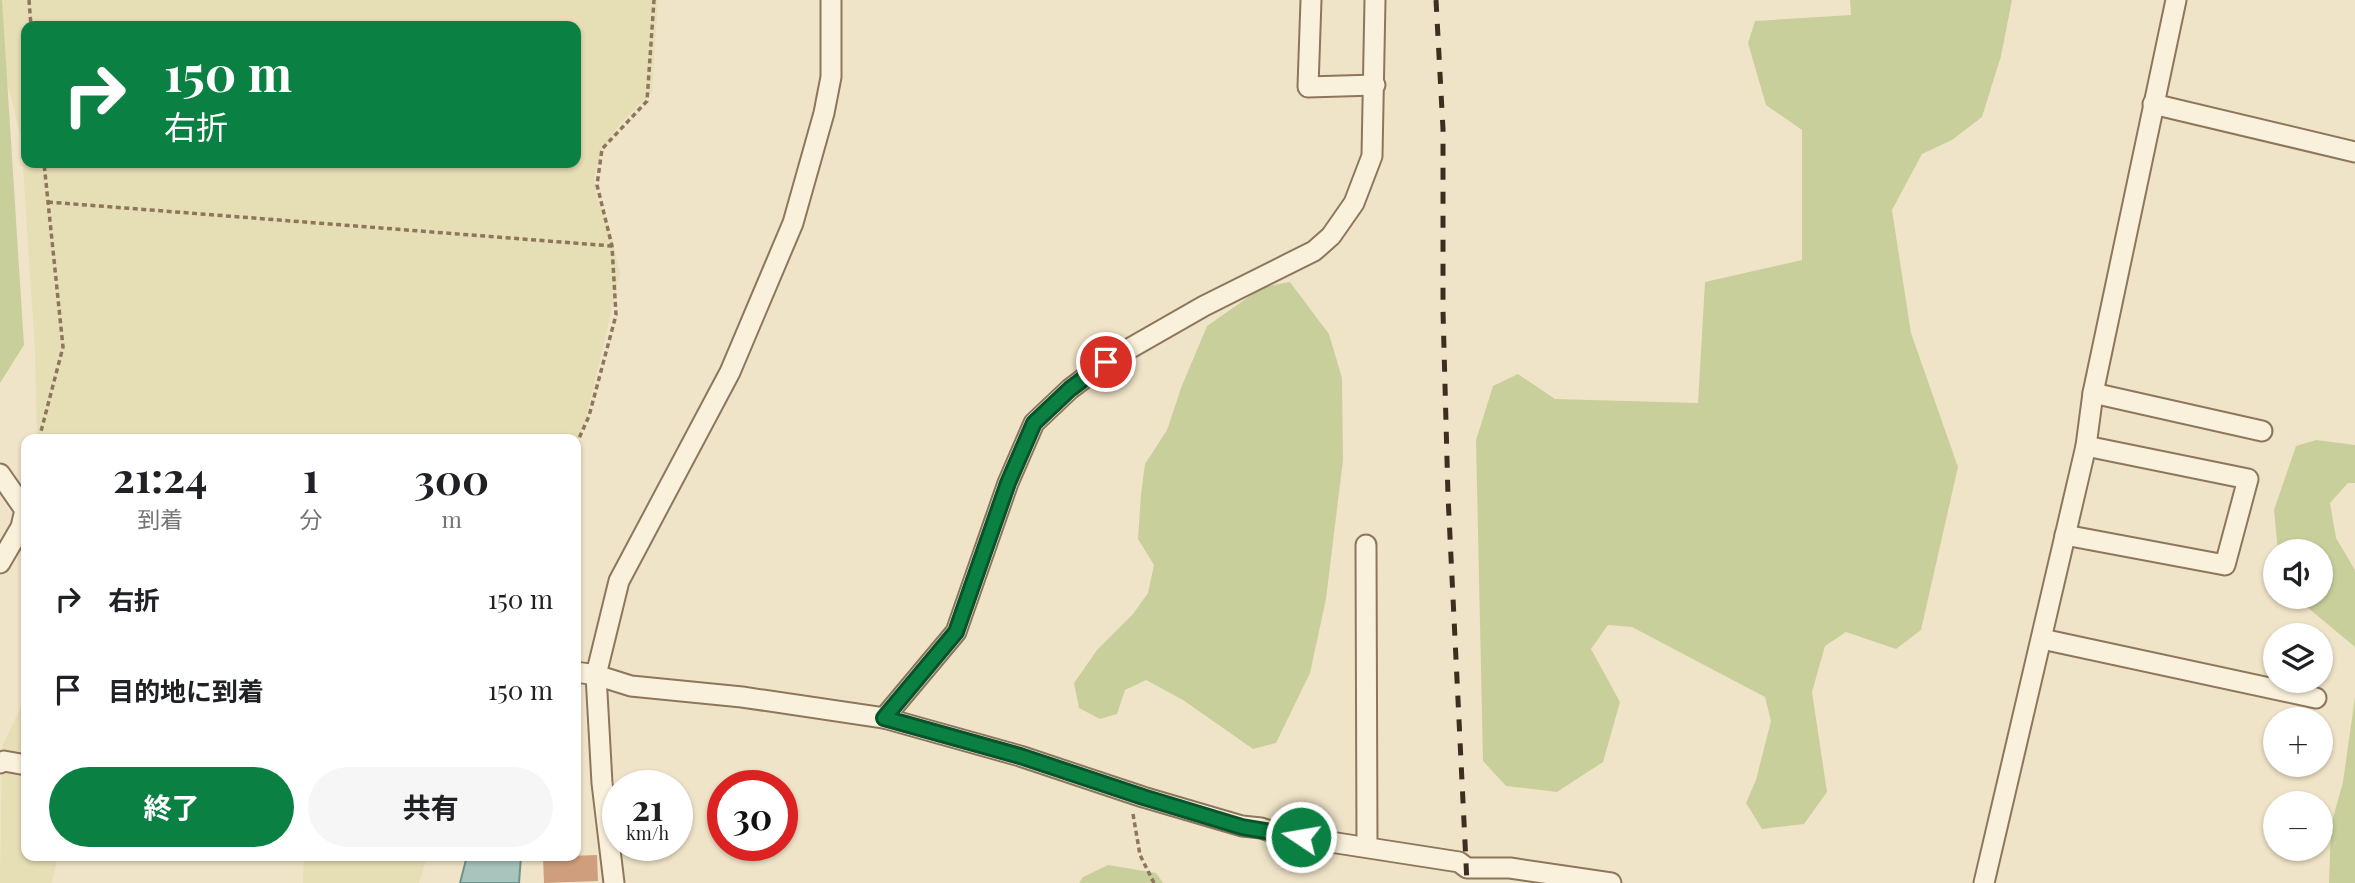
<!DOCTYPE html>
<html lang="ja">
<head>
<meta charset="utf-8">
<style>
	:root { --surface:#fff; --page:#f6f6f6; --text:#202124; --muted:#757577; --accent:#0b8043 }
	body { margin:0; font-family:"Playfair Display","Noto Sans JP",serif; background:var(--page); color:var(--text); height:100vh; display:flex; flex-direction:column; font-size:26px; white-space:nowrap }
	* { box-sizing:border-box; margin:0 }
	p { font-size:23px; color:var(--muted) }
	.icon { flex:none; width:38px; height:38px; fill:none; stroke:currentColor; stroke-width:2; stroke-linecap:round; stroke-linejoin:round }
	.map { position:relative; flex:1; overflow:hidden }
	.details { position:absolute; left:21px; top:434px; width:560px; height:427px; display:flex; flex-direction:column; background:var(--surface); border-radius:14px; box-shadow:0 2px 5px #0004 }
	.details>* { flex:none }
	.guide { position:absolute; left:21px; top:21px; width:560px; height:147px; border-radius:14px; box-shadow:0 2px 5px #0004; background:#0b8043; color:#fff; overflow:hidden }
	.controls { position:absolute; left:2263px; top:539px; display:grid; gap:14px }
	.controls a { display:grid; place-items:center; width:70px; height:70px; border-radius:50%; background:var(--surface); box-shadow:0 2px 5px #0004; font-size:35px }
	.speed { position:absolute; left:602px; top:770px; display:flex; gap:14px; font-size:35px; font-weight:700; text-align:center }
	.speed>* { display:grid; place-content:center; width:91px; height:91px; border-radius:50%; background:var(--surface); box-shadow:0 2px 5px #0004; line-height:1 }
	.speed small { font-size:18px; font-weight:400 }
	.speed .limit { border:10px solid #d22; background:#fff; color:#111 }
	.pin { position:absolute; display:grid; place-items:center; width:60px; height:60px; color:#fff; margin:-30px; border:4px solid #fff; border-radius:50%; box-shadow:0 2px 7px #0007 }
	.me { position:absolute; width:77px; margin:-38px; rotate:282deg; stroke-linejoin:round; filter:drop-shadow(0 0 5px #0008) }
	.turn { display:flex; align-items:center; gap:24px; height:147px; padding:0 28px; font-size:32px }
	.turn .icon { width:91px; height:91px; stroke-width:2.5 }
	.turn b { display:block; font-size:49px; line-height:60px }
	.eta { display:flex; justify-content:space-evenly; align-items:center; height:119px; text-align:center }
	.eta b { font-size:42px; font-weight:700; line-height:49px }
	.primary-button { display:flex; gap:14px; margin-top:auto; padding:14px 28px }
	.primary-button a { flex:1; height:80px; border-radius:42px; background:var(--accent); color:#fff; font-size:28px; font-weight:700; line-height:80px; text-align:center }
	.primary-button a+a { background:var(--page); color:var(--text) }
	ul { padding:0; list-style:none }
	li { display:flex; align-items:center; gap:21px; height:91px; padding:0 28px }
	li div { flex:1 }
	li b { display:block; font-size:26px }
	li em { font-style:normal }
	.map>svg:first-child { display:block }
	.farmland { fill:#e6deb5; fill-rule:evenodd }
	.green { fill:#c9cf9b }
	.water { fill:#a9c4bc; stroke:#6f938a; stroke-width:2 }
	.building { fill:#cf9f7d }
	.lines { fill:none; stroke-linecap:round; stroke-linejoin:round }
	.minor-casing { stroke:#8d765c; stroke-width:23 }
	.path { stroke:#8d765c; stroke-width:3.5; stroke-dasharray:5 3.5; stroke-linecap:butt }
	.minor { stroke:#faf1dc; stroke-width:19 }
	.rail { stroke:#3d2e20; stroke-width:5; stroke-dasharray:12 12; stroke-linecap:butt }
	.route-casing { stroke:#07532c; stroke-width:18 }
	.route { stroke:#0b8043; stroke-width:12 }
</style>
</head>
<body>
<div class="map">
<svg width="2355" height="883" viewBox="0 0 2355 883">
	<rect width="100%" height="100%" fill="#f0e4c8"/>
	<g class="farmland">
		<path d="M0 0H658L652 92 619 125 602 150 594 177 597 199 611 232 620 274 585 423 576 444V439H37L35 350 21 137 0 53ZM26 26H576V163H26Z"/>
		<polygon points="26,696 26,856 58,856 52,883 0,883 2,747"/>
		<polygon points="304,856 427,856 419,883 303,883"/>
	</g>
	<g class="green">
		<polygon points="0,0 2,0 24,345 0,383"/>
		<polygon points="1850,0 2012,0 2001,56 1982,117 1952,140 1922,154 1892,210 1911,333 1958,467 1921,630 1896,649 1846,632 1825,646 1812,692 1827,792 1804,824 1762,829 1746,803 1756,780 1771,721 1765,697 1632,627 1608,625 1591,649 1620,702 1603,762 1557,792 1506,786 1483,761 1476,440 1493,386 1518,374 1555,399 1698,403 1705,282 1802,260 1802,130 1766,105 1748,43 1755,21 1851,15"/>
		<polygon points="1290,282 1329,334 1342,378 1343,460 1326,599 1310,673 1276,743 1253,749 1183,700 1146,680 1125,690 1117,714 1100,719 1079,708 1074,683 1097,650 1133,614 1148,593 1154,565 1138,539 1141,494 1145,464 1167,430 1181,388 1207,326 1263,287"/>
		<polygon points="2316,440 2355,445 2355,483 2348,483 2330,503 2336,538 2355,570 2355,647 2295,597 2320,597 2320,551 2278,551 2274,510 2296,446"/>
		<polygon points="2355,697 2355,883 2329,883 2331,825 2343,782"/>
		<polygon points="1108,865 1156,873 1163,883 1079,883 1083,877"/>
	</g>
	<polygon class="water" points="467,856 521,856 519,883 460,883"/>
	<polygon class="building" points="597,855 598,881 544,883 543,857"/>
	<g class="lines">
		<g class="minor-casing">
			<g id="minor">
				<polyline points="1311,0 1308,87 1375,85"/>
				<polyline points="2153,104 2355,152"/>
				<polyline points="2093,393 2262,431"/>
				<polyline points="0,474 25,510 21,527 0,563"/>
				<polyline points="2065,535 2225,565 2248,479 2086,446"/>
				<polyline points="1366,545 1367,846"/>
				<polyline points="2042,639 2316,698"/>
				<polyline points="576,672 596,675 631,686 742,697 884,718 1020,756 1143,797 1242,826 1261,828 1279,834 1459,862 1467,868 1510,868 1611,883"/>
				<polyline points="884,718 956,632 1008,483 1034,423 1070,389 1106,362 1204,306 1314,251 1331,236 1354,203 1372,156 1375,0"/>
				<polyline points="0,763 4,761 26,765"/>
				<polyline points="614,883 602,783 596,675 619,581 730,372 793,223 824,113 831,77 831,0"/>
				<polyline points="1984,883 2086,446 2093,393 2176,0"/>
			</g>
		</g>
		<g class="path">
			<polyline points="29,0 31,26"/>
			<polyline points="48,202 612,246"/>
			<polyline points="39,439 63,347 44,163"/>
			<polyline points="576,445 589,416 616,315 612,246 597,185 602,149 647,101 654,0"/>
			<polyline points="1133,814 1140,855 1154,883"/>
		</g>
		<use href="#minor" class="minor"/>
		<polyline class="rail" points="1436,0 1443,129 1443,311 1448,496 1467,883"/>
	</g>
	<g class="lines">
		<g class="route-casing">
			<polyline id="route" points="1106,362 1070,389 1034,423 1008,483 956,632 884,718 1020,756 1143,797 1242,827 1301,837"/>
		</g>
		<use href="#route" class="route"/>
	</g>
</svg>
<div class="controls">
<a><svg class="icon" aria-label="sound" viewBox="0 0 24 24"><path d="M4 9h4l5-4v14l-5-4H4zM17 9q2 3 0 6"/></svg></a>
<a><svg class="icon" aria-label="layers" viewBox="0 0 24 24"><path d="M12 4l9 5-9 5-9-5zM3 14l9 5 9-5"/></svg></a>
<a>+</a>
<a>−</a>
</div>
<div class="speed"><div>21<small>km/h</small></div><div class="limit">30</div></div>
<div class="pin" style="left:1106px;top:362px;background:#d93025"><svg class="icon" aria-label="arrive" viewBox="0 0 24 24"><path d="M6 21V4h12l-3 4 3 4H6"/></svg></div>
<svg class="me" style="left:1301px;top:837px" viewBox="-20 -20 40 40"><circle r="17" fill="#0b8043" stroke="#fff" stroke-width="3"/><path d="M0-11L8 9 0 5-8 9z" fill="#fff"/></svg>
<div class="guide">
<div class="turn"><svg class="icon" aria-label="right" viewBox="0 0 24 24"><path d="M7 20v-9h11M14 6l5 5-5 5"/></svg><div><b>150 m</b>右折</div></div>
</div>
<section class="details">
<div class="eta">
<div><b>21:24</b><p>到着</p></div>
<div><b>1</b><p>分</p></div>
<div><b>300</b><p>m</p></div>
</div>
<ul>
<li><svg class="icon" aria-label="right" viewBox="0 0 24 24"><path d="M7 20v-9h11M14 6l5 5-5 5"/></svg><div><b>右折</b></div><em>150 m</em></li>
<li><svg class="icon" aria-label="arrive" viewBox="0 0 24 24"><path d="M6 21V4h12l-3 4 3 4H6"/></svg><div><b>目的地に到着</b></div><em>150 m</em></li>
</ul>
<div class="primary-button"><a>終了</a><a>共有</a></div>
</section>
</div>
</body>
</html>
